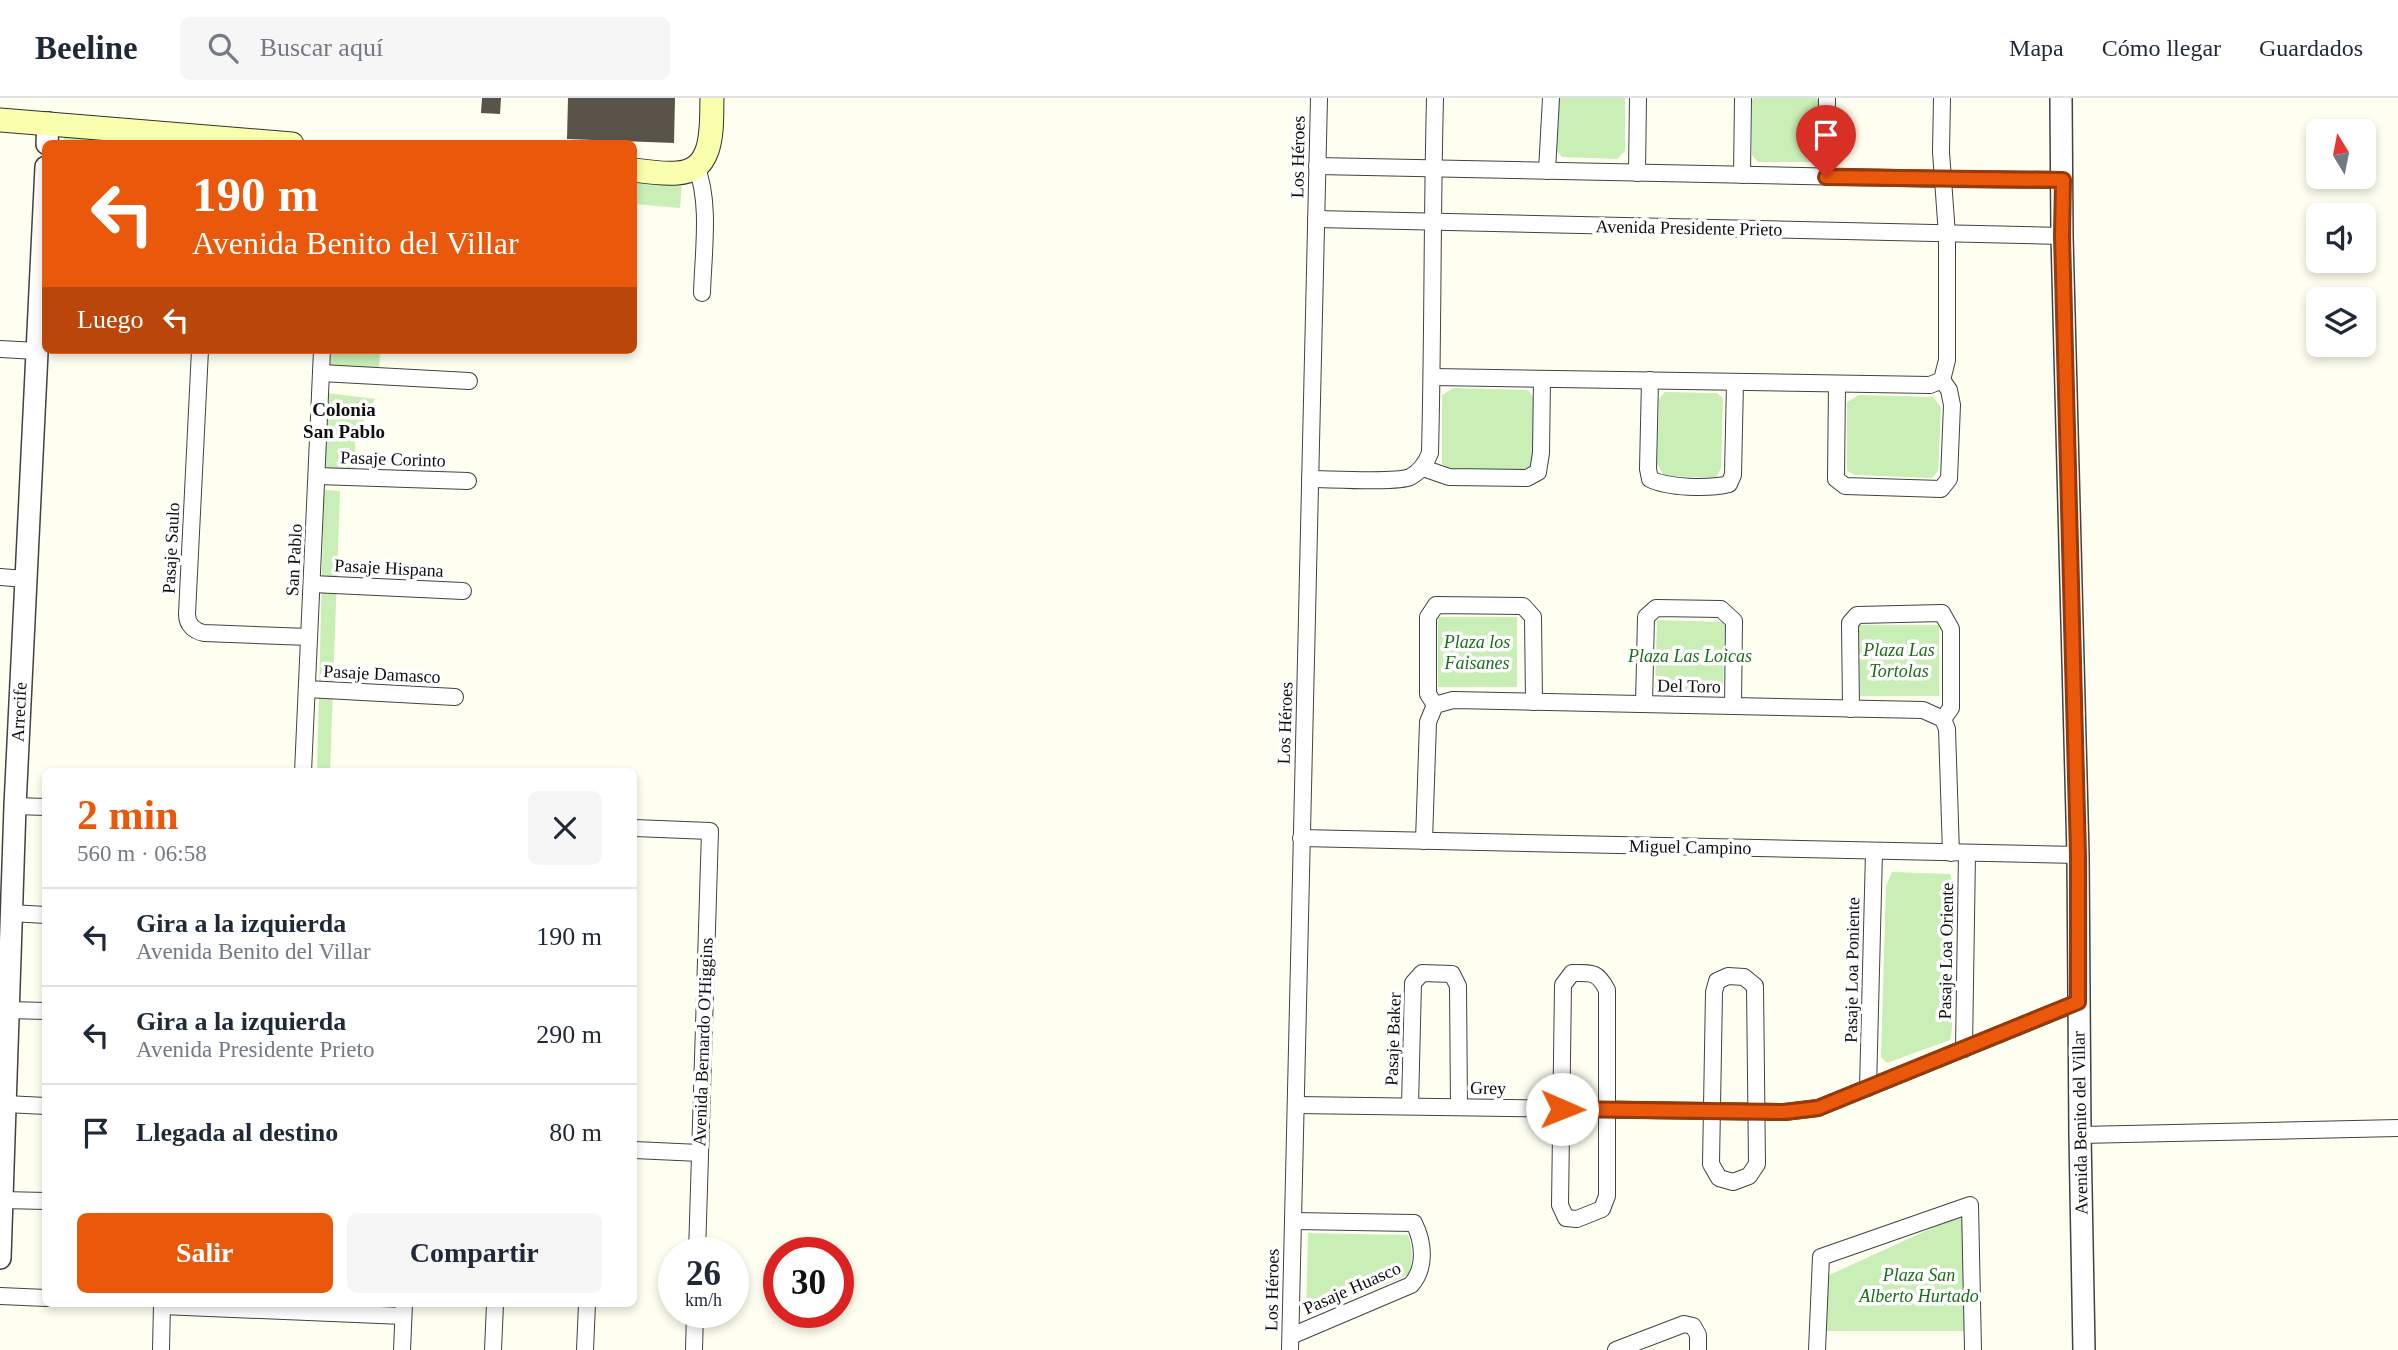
<!DOCTYPE html>
<html lang="es">
<head>
<meta charset="utf-8">
<style>
	:root { --surface:#fff; --page:#f6f6f7; --text:#1f2937; --muted:#747a83; --line:#e0e1e3; --accent:#ea580c }
	body { margin:0; font-family:Georgia,serif; background:var(--page); color:var(--text); height:100vh; display:flex; flex-direction:column; font-size:26px; white-space:nowrap }
	* { box-sizing:border-box; margin:0 }
	p { font-size:23px; color:var(--muted) }
	.icon { flex:none; width:38px; height:38px; fill:none; stroke:currentColor; stroke-width:2; stroke-linecap:round; stroke-linejoin:round }
	.map { position:relative; flex:1; overflow:hidden }
	.drawer { position:absolute; left:42px; top:670px; width:595px; height:539px; display:flex; flex-direction:column; background:var(--surface); border-radius:10px; box-shadow:0 4px 10px #0003 }
	.drawer>* { flex:none }
	.hud { position:absolute; left:42px; top:42px; width:595px; height:214px; border-radius:10px; box-shadow:0 4px 10px #0003; background:#ea580c; color:#fff; overflow:hidden }
	.needle { width:46px; rotate:350deg }
	.tools { position:absolute; left:2306px; top:21px; display:grid; gap:14px }
	.tools a { display:grid; place-items:center; width:70px; height:70px; border-radius:10px; background:var(--surface); box-shadow:0 4px 10px #0003; font-size:35px }
	.speed { position:absolute; left:658px; top:1139px; display:flex; gap:14px; font-size:35px; font-weight:700; text-align:center }
	.speed>* { display:grid; place-content:center; width:91px; height:91px; border-radius:50%; background:var(--surface); box-shadow:0 4px 10px #0003; line-height:1 }
	.speed small { font-size:18px; font-weight:400 }
	.speed .limit { border:10px solid #d22; background:#fff; color:#111 }
	.pin { position:absolute; display:grid; place-items:center; width:60px; height:60px; color:#fff; margin:-72px -30px; border-radius:50% 50% 50% 0; rotate:-45deg; box-shadow:0 0 7px #0007 }
	.pin .icon { rotate:45deg }
	.me { position:absolute; width:77px; margin:-38px; rotate:91deg; stroke-linejoin:round; filter:drop-shadow(0 0 5px #0008) }
	.turn { display:flex; align-items:center; gap:24px; height:147px; padding:0 35px; font-size:32px }
	.turn .icon { width:91px; height:91px; stroke-width:2.5 }
	.turn b { display:block; font-size:49px; line-height:60px }
	.then { display:flex; align-items:center; height:66px; padding:0 35px; background:#0003; gap:14px; font-size:26px }
	.round { display:grid; place-items:center; flex:none; width:74px; height:74px; border-radius:10px; background:var(--page) }
	.summary { display:flex; align-items:center; justify-content:space-between; height:119px; padding:0 35px }
	h1 { font-size:42px; font-weight:700; line-height:52px; color:var(--accent) }
	.primary-button { display:flex; gap:14px; margin-top:auto; padding:14px 35px }
	.primary-button a { flex:1; height:80px; border-radius:10px; background:var(--accent); color:#fff; font-size:28px; font-weight:700; line-height:80px; text-align:center }
	.primary-button a+a { background:var(--page); color:var(--text) }
	ul { padding:0; list-style:none }
	li { display:flex; align-items:center; gap:21px; height:98px; padding:0 35px; border-top:2px solid var(--line) }
	li div { flex:1 }
	li b { display:block; font-size:26px }
	li em { font-style:normal }
	header { display:flex; align-items:center; gap:42px; box-sizing:border-box; height:98px; padding:0 35px; background:var(--surface); border-bottom:2px solid var(--line) }
	header strong { font-size:33px }
	nav { display:flex; gap:38px; margin-inline-start:auto; font-size:24px }
	.search { width:490px; height:63px; background:var(--page); display:flex; align-items:center; gap:18px; box-sizing:border-box; padding:0 24px; border-radius:10px; color:var(--muted); font-size:26px }
	.map>svg:first-child { display:block }
	.green { fill:#c9eeb6 }
	.building { fill:#59534a }
	.lines { fill:none; stroke-linecap:round; stroke-linejoin:round }
	.minor-casing { stroke:#424242; stroke-width:18 }
	.tertiary-casing { stroke:#424242; stroke-width:24 }
	.secondary-casing { stroke:#313131; stroke-width:25 }
	.minor { stroke:#fff; stroke-width:16 }
	.tertiary { stroke:#fff; stroke-width:21 }
	.secondary { stroke:#f9ffac; stroke-width:23 }
	.route-casing { stroke:#983908; stroke-width:18 }
	.route { stroke:#ea580c; stroke-width:12 }
	.labels { text-anchor:middle; dominant-baseline:central; stroke-width:7; stroke-linejoin:round; paint-order:stroke }
	.street-label { font-size:18px; fill:#0f0f0f; stroke:#fff }
	.park-label { font-size:18px; font-style:italic; fill:#1a6e18; stroke:#fff }
	.neighbourhood-label { font-size:19px; font-weight:bold; fill:#0f0f0f; stroke:#fff }
</style>
</head>
<body>
<header>
<strong>Beeline</strong>
<div class="search"><svg class="icon" aria-label="search" viewBox="0 0 24 24"><circle cx="10" cy="10" r="6"/><path d="M15 15l6 6"/></svg>Buscar aquí</div>
<nav><a>Mapa</a><a>Cómo llegar</a><a>Guardados</a></nav>
</header>
<div class="map">
<svg width="2398" height="1252" viewBox="0 0 2398 1252">
	<rect width="100%" height="100%" fill="#fffff1"/>
	<g class="green">
		<polygon points="1557,0 1625,0 1625,53 1617,61 1562,59 1556,52"/>
		<polygon points="1754,0 1816,0 1821,4 1820,56 1813,64 1758,64 1752,57 1752,2"/>
		<polygon points="64,38 165,46 64,46"/>
		<polygon points="634,80 682,84 680,110 634,106"/>
		<polygon points="331,252 380,252 379,273 330,271"/>
		<polygon points="1454,290 1528,292 1536,302 1533,366 1527,373 1450,371 1442,366 1442,297"/>
		<polygon points="1665,294 1717,295 1723,300 1721,370 1716,380 1664,378 1657,366 1659,301"/>
		<polygon points="327,295 375,301 355,340 356,373 326,370"/>
		<polygon points="1859,297 1933,299 1941,309 1938,373 1932,380 1855,377 1847,373 1847,304"/>
		<polygon points="324,392 340,393 330,674 317,674"/>
		<rect x="1438" y="519" width="79" height="70"/>
		<polygon points="1657,522 1725,524 1723,594 1655,592"/>
		<polygon points="1859,527 1939,527 1939,598 1860,598"/>
		<polygon points="1892,774 1950,776 1954,791 1952,930 1950,942 1887,965 1881,959 1886,788"/>
		<polygon points="1967,1114 1968,1233 1825,1233 1825,1179"/>
		<path d="M1308 1135 1408 1137C1413 1148 1413 1167 1408 1177L1306 1220Z"/>
	</g>
	<g class="building">
		<polygon points="482,0 501,0 500,16 481,15"/>
		<polygon points="568,0 675,0 674,45 567,41"/>
	</g>
	<g class="lines">
		<g class="minor-casing">
			<g id="minor">
				<path d="M696 68C711 104 703 156 702 195"/>
				<polyline points="1317,68 1944,81 2063,82"/>
				<polyline points="1547,73 1551,0"/>
				<polyline points="1637,75 1638,0"/>
				<polyline points="1742,77 1743,0"/>
				<polyline points="1826,79 1827,0"/>
				<polyline points="1316,121 2062,138"/>
				<polyline points="0,251 37,253"/>
				<path d="M200 252 187 516C187 527 194 533 204 535L309 539"/>
				<polyline points="321,275 469,283"/>
				<polyline points="1432,279 1930,287 1942,282 1947,262 1947,137 1941,54 1942,0"/>
				<path d="M1650 282 1648 371 1650 381C1668 390 1709 391 1729 386L1733 377 1735 284"/>
				<polyline points="1837,286 1836,381 1845,388 1941,391 1949,381 1952,307 1949,292 1942,282"/>
				<polyline points="1423,370 1449,379 1527,380 1538,374 1541,355 1542,281"/>
				<polyline points="317,378 468,383"/>
				<path d="M1310 381C1329 381 1397 385 1410 379 1420 374 1426 365 1430 355 1433 236 1432 118 1435 0"/>
				<polyline points="0,479 26,481"/>
				<polyline points="312,486 463,493"/>
				<polyline points="307,591 455,599"/>
				<polyline points="1644,606 1646,519 1656,510 1721,511 1734,523 1733,608"/>
				<polyline points="1435,607 1428,596 1428,519 1436,507 1523,508 1533,519 1534,604"/>
				<polyline points="1851,611 1850,525 1857,517 1942,515 1951,531 1951,610 1943,621"/>
				<polyline points="303,674 322,252"/>
				<polyline points="15,708 46,709"/>
				<polyline points="634,730 710,733 697,1155"/>
				<polyline points="1301,740 2078,757"/>
				<polyline points="1424,743 1428,624 1435,607 1453,602 1923,612 1943,621 1947,631 1951,755"/>
				<polyline points="11,815 46,817"/>
				<path d="M1572 875C1592 875 1597 873 1607 892V1098L1602 1111 1577 1121 1566 1120 1560 1107 1563 887Z"/>
				<polygon points="1728,878 1744,879 1755,888 1757,1066 1749,1078 1733,1084 1719,1080 1711,1066 1714,894 1717,883"/>
				<polyline points="8,912 46,913"/>
				<polyline points="1964,951 1967,755"/>
				<polyline points="1868,990 1874,754"/>
				<polyline points="5,1006 46,1008"/>
				<polyline points="1296,1007 1785,1014 1818,1010 2079,904"/>
				<polyline points="1410,1008 1413,885 1422,875 1452,876 1458,888 1459,1009"/>
				<polyline points="2080,1037 2398,1030"/>
				<polyline points="634,1052 700,1055"/>
				<polyline points="2,1102 46,1103"/>
				<polyline points="0,1198 46,1200"/>
				<polyline points="162,1208 403,1218"/>
				<path d="M1291 1238 1411 1187C1426 1170 1424 1145 1414 1125L1293 1123"/>
				<polyline points="161,1252 162,1206"/>
				<polyline points="402,1252 404,1206"/>
				<polyline points="493,1252 495,1206"/>
				<polyline points="585,1252 587,1206"/>
				<polyline points="694,1252 695,1214"/>
				<polyline points="1290,1252 1319,0"/>
				<polyline points="1616,1252 1684,1226 1693,1228 1698,1237 1698,1252"/>
				<polyline points="1817,1252 1821,1159 1970,1107 1973,1252"/>
			</g>
		</g>
		<g class="tertiary-casing">
			<g id="tertiary">
				<polyline points="2061,0 2062,138 2078,757 2080,1037 2084,1252"/>
				<polyline points="47,46 48,25"/>
				<polyline points="0,1160 15,708 46,69"/>
			</g>
		</g>
		<g class="secondary-casing">
			<g id="secondary">
				<polyline points="0,22 292,46"/>
				<path d="M634 72C648 74 663 76 677 75 716 73 711 27 712 0"/>
			</g>
		</g>
		<use href="#minor" class="minor"/>
		<use href="#tertiary" class="tertiary"/>
		<use href="#secondary" class="secondary"/>
	</g>
	<g class="lines">
		<g class="route-casing">
			<polyline id="route" points="1562,1011 1784,1014 1818,1010 2078,904 2078,757 2062,138 2063,82 1826,79"/>
		</g>
		<use href="#route" class="route"/>
	</g>
	<g class="labels">
		<g class="street-label">
			<text transform="translate(1298 59) rotate(-89)">Los Héroes</text>
			<text transform="translate(1689 130) rotate(1)">Avenida Presidente Prieto</text>
			<text transform="translate(393 361) rotate(2)">Pasaje Corinto</text>
			<text transform="translate(171 450) rotate(-87)">Pasaje Saulo</text>
			<text transform="translate(294 462) rotate(-87)">San Pablo</text>
			<text transform="translate(389 470) rotate(3)">Pasaje Hispana</text>
			<text transform="translate(382 576) rotate(3)">Pasaje Damasco</text>
			<text transform="translate(1689 588) rotate(1)">Del Toro</text>
			<text transform="translate(19 614) rotate(-87)">Arrecife</text>
			<text transform="translate(1285 625) rotate(-88)">Los Héroes</text>
			<text transform="translate(1690 749) rotate(1)">Miguel Campino</text>
			<text transform="translate(1946 853) rotate(-89)">Pasaje Loa Oriente</text>
			<text transform="translate(1852 872) rotate(-89)">Pasaje Loa Poniente</text>
			<text transform="translate(1393 941) rotate(-88)">Pasaje Baker</text>
			<text transform="translate(703 944) rotate(-88)">Avenida Bernardo O'Higgins</text>
			<text transform="translate(1488 990) rotate(1)">Grey</text>
			<text transform="translate(2080 1025) rotate(-91)">Avenida Benito del Villar</text>
			<text transform="translate(1352 1190) rotate(-24)">Pasaje Huasco</text>
			<text transform="translate(1272 1192) rotate(-89)">Los Héroes</text>
		</g>
		<g class="park-label">
			<text x="1477" y="544">Plaza los<tspan x="1477" dy="21">Faisanes</tspan></text>
			<text x="1899" y="552">Plaza Las<tspan x="1899" dy="21">Tortolas</tspan></text>
			<text x="1690" y="558">Plaza Las Loicas</text>
			<text x="1919" y="1177">Plaza San<tspan x="1919" dy="21">Alberto Hurtado</tspan></text>
		</g>
		<g class="neighbourhood-label">
			<text x="344" y="311">Colonia<tspan x="344" dy="22">San Pablo</tspan></text>
		</g>
	</g>
</svg>
<div class="tools">
<a><svg class="needle" viewBox="-14 -14 28 28"><path d="M0-13l5 13h-10z" fill="#e53935"/><path d="M0 13l5-13h-10z" fill="#747a83"/></svg></a>
<a><svg class="icon" aria-label="sound" viewBox="0 0 24 24"><path d="M4 9h4l5-4v14l-5-4H4zM17 9q2 3 0 6"/></svg></a>
<a><svg class="icon" aria-label="layers" viewBox="0 0 24 24"><path d="M12 4l9 5-9 5-9-5zM3 14l9 5 9-5"/></svg></a>
</div>
<div class="speed"><div>26<small>km/h</small></div><div class="limit">30</div></div>
<div class="pin" style="left:1826px;top:79px;background:#d93025"><svg class="icon" aria-label="arrive" viewBox="0 0 24 24"><path d="M6 21V4h12l-3 4 3 4H6"/></svg></div>
<svg class="me" style="left:1562px;top:1011px" viewBox="-20 -20 40 40"><circle r="19" fill="#fff"/><path d="M0-13L10 11 0 6-10 11z" fill="#ea580c"/></svg>
<div class="hud">
<div class="turn"><svg class="icon" aria-label="left" viewBox="0 0 24 24"><path d="M17 20v-9H6M10 6l-5 5 5 5"/></svg><div><b>190 m</b>Avenida Benito del Villar</div></div>
<div class="then">Luego<svg class="icon" aria-label="left" viewBox="0 0 24 24"><path d="M17 20v-9H6M10 6l-5 5 5 5"/></svg></div>
</div>
<section class="drawer">
<div class="summary"><div><h1>2 min</h1><p>560 m · 06:58</p></div><a class="round"><svg class="icon" aria-label="close" viewBox="0 0 24 24"><path d="M6 6l12 12M18 6L6 18"/></svg></a></div>
<ul>
<li><svg class="icon" aria-label="left" viewBox="0 0 24 24"><path d="M17 20v-9H6M10 6l-5 5 5 5"/></svg><div><b>Gira a la izquierda</b><p>Avenida Benito del Villar</p></div><em>190 m</em></li>
<li><svg class="icon" aria-label="left" viewBox="0 0 24 24"><path d="M17 20v-9H6M10 6l-5 5 5 5"/></svg><div><b>Gira a la izquierda</b><p>Avenida Presidente Prieto</p></div><em>290 m</em></li>
<li><svg class="icon" aria-label="arrive" viewBox="0 0 24 24"><path d="M6 21V4h12l-3 4 3 4H6"/></svg><div><b>Llegada al destino</b></div><em>80 m</em></li>
</ul>
<div class="primary-button"><a>Salir</a><a>Compartir</a></div>
</section>
</div>
</body>
</html>
